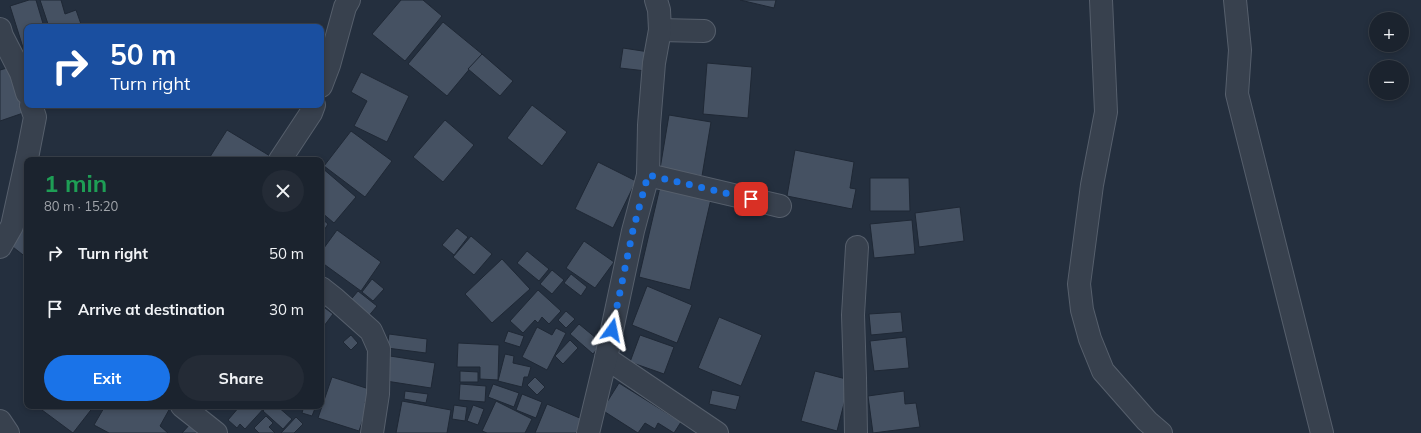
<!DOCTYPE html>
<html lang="en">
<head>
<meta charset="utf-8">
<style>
	:root { --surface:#1b232e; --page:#242b36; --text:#f1f3f6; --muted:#a0a4aa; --line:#39404a; --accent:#1a73e8 }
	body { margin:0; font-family:Mulish,sans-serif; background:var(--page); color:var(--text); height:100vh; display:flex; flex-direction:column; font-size:15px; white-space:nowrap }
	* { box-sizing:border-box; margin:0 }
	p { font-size:13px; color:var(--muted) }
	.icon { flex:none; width:22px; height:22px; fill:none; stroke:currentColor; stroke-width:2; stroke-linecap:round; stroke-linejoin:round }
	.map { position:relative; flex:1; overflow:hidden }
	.drawer { position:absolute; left:24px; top:157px; width:300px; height:252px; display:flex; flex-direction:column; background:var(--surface); border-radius:8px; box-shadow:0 2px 6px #0003,0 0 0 1px var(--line) }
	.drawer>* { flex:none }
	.guide { position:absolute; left:24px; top:24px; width:300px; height:84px; border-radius:8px; box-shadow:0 2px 6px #0003,0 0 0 1px var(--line); background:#1a4fa0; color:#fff; overflow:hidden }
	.controls { position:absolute; left:1369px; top:12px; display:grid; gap:8px }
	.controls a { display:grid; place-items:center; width:40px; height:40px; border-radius:50%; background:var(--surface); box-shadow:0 2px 6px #0003,0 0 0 1px var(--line); font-size:20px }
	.pin { position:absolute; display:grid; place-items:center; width:34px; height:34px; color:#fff; margin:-17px; border-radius:8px; box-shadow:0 2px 6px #0006 }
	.me { position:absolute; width:44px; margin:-22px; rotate:12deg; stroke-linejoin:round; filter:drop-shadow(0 0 3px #0008) }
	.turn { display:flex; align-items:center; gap:14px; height:84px; padding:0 20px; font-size:18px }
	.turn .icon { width:52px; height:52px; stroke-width:2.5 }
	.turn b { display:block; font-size:28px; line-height:34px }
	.round { display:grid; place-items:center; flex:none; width:42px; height:42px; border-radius:21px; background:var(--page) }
	.headline { display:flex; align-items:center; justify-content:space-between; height:68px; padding:0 20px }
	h1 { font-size:24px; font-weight:700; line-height:30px; color:#1e9e55 }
	.primary-button { display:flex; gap:8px; margin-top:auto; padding:8px 20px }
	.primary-button a { flex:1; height:46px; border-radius:24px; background:var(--accent); color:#fff; font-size:16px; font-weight:700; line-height:46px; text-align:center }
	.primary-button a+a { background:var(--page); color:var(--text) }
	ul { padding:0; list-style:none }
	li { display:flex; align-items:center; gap:12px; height:56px; padding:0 20px }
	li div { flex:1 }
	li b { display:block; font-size:15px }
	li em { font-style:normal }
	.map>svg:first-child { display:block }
	.building { fill:#455162; stroke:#1f2835 }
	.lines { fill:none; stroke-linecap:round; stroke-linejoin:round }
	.street-casing { stroke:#565f6c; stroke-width:24 }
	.street { stroke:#38414e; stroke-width:22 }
	.route { stroke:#1a73e8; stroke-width:7; stroke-dasharray:0 12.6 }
</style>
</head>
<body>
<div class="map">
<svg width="1421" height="433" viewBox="0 0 1421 433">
	<rect width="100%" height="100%" fill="#242f3e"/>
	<g class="building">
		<polygon points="29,0 36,0 44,27 27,27 27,53 25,54 10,6"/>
		<polygon points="40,0 61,0 65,14 76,10 82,27 49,27"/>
		<polygon points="401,0 423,0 442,16 405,61 372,34"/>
		<polygon points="740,0 776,0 774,8"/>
		<polygon points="443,22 482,54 447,96 408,64"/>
		<polygon points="623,48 649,52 646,71 620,68"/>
		<polygon points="482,54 513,81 500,96 468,69"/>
		<polygon points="707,63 752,67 748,118 703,114"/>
		<polygon points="14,66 29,111 0,121 0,70"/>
		<polygon points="361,72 409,96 387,142 354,126 367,101 351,92"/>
		<polygon points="532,105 567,132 542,166 507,138"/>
		<polygon points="669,115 711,122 702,176 660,169"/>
		<polygon points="445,120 474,145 443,182 413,157"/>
		<polygon points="227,130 270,156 267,160 208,160"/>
		<polygon points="351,131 392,161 365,197 324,166"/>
		<polygon points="795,150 854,162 850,188 856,189 852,209 787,196"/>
		<polygon points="40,156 59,160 39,160"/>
		<polygon points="598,162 636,181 613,228 575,209"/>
		<polygon points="321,167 356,197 334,223 321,212"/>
		<polygon points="870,178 909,178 910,211 870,211"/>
		<polygon points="660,187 711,199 690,290 639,277"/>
		<polygon points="960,207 964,241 919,247 915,213"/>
		<polygon points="321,218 328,224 321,235"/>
		<polygon points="912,220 915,254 874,258 870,224"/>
		<polygon points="27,222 27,258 9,244"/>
		<polygon points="457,228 468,237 454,255 442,245"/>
		<polygon points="337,230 381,262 361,291 321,262 321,252"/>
		<polygon points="471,236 492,254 474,275 453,257"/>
		<polygon points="584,241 614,262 595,288 566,268"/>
		<polygon points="527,251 549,269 539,281 517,263"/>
		<polygon points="502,259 530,289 492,323 465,294"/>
		<polygon points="552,270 564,280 552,294 540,284"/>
		<polygon points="571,274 587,287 581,296 564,283"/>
		<polygon points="372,279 384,289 373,301 362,292"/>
		<polygon points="647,286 692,305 677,343 632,325"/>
		<polygon points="538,290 561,311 549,324 542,317 538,323 535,320 523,333 510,321"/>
		<polygon points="358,291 377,306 367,318 348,303"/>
		<polygon points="321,305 333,314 324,326 321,323"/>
		<polygon points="566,311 575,319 566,328 558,320"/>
		<polygon points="901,312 903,332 871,335 869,314"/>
		<polygon points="719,317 762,335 741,386 698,368"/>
		<polygon points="579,324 602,343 593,354 570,334"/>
		<polygon points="537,327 552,335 556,328 566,333 547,370 522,357"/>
		<polygon points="508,331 524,336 520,347 504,342"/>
		<polygon points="389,334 427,339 426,353 387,348"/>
		<polygon points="351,335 358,343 351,350 343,342"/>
		<polygon points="640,335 674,347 664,374 630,362"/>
		<polygon points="906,337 909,368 874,371 870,341"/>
		<polygon points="570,340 578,348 563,364 555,356"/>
		<polygon points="458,343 499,345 498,380 480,379 480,367 457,367"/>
		<polygon points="505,354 514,356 513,363 531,367 528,377 524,377 522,387 498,381"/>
		<polygon points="390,356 435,363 431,388 386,381"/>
		<polygon points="460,371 478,372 478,382 460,382"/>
		<polygon points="815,371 850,380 837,431 801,421"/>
		<polygon points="332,377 369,389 365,403 368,405 359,431 318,418"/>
		<polygon points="535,377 545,387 537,395 527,385"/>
		<polygon points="619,383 681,422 674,433 658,423 655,429 645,423 638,433 602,410"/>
		<polygon points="460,384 486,386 485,402 459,400"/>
		<polygon points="493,384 519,393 514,407 488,397"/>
		<polygon points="712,390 740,396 736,410 709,404"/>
		<polygon points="405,391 428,394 426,403 404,399"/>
		<polygon points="904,391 905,404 916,403 920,427 873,433 868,396"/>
		<polygon points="522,394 542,402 536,418 516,410"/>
		<polygon points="402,401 451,410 447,433 396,433"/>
		<polygon points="496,401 532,419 525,433 487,433 482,431"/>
		<polygon points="547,404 582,419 576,433 535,433"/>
		<polygon points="454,405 467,407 465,421 452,419"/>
		<polygon points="473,405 484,409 478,425 467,421"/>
		<polygon points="45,406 94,406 73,433 42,410"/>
		<polygon points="105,406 167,406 170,408 160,426 168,433 109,433 94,425"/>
		<polygon points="240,406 266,406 245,429 240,424 237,428 228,420"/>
		<polygon points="267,406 277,406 292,419 283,429 263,411"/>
		<polygon points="304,406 316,406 312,416 302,413"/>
		<polygon points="266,416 273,423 269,427 275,433 259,433 254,428"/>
		<polygon points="296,417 303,424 294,433 281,433"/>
		<polygon points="192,422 203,433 182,433"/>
	</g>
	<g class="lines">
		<g class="street-casing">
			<g id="street">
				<polyline points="1101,0 1106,112 1092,185 1079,284 1082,310 1090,339 1103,371 1147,421 1161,433"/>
				<polyline points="1235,0 1240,50 1237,94 1322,433"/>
				<polyline points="0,29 2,36 21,73 27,93"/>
				<polyline points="660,30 704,31"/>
				<polyline points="321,86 329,65 345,7 349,0"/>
				<polyline points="280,160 311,113 314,105"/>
				<polyline points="648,175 780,206"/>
				<polyline points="0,247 12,226 28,153 35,117 31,105"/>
				<polyline points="321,288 335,299 371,331 379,349 378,394 372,433"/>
				<polyline points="606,358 717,433"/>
				<polyline points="182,406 216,433"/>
				<polyline points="0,421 8,433"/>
				<polyline points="588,433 606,358 633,231 648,175 649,125 654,63 660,30 659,10 656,0"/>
				<polyline points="856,433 855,378 853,315 857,247"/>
			</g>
		</g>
		<use href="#street" class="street"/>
	</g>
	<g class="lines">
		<polyline class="route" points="612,330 633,230 648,175 751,199"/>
	</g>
</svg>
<div class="controls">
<a>+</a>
<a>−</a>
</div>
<div class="pin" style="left:751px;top:199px;background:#d93025"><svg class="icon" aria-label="arrive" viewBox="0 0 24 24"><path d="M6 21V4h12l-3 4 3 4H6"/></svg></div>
<svg class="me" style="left:612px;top:330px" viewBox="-20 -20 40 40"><path d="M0-17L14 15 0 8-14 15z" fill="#1a73e8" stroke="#fff" stroke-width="4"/></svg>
<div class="guide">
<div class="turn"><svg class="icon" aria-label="right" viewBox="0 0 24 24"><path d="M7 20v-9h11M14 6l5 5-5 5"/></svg><div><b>50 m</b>Turn right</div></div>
</div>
<section class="drawer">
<div class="headline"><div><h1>1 min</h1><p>80 m · 15:20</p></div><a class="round"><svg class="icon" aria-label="close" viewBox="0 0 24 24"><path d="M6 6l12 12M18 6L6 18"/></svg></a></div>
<ul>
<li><svg class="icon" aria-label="right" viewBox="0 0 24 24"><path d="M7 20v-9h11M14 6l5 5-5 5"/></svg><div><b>Turn right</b></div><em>50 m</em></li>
<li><svg class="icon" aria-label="arrive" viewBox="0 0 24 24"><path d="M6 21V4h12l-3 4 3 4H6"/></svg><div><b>Arrive at destination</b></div><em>30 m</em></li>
</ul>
<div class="primary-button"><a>Exit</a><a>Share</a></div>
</section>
</div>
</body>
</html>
